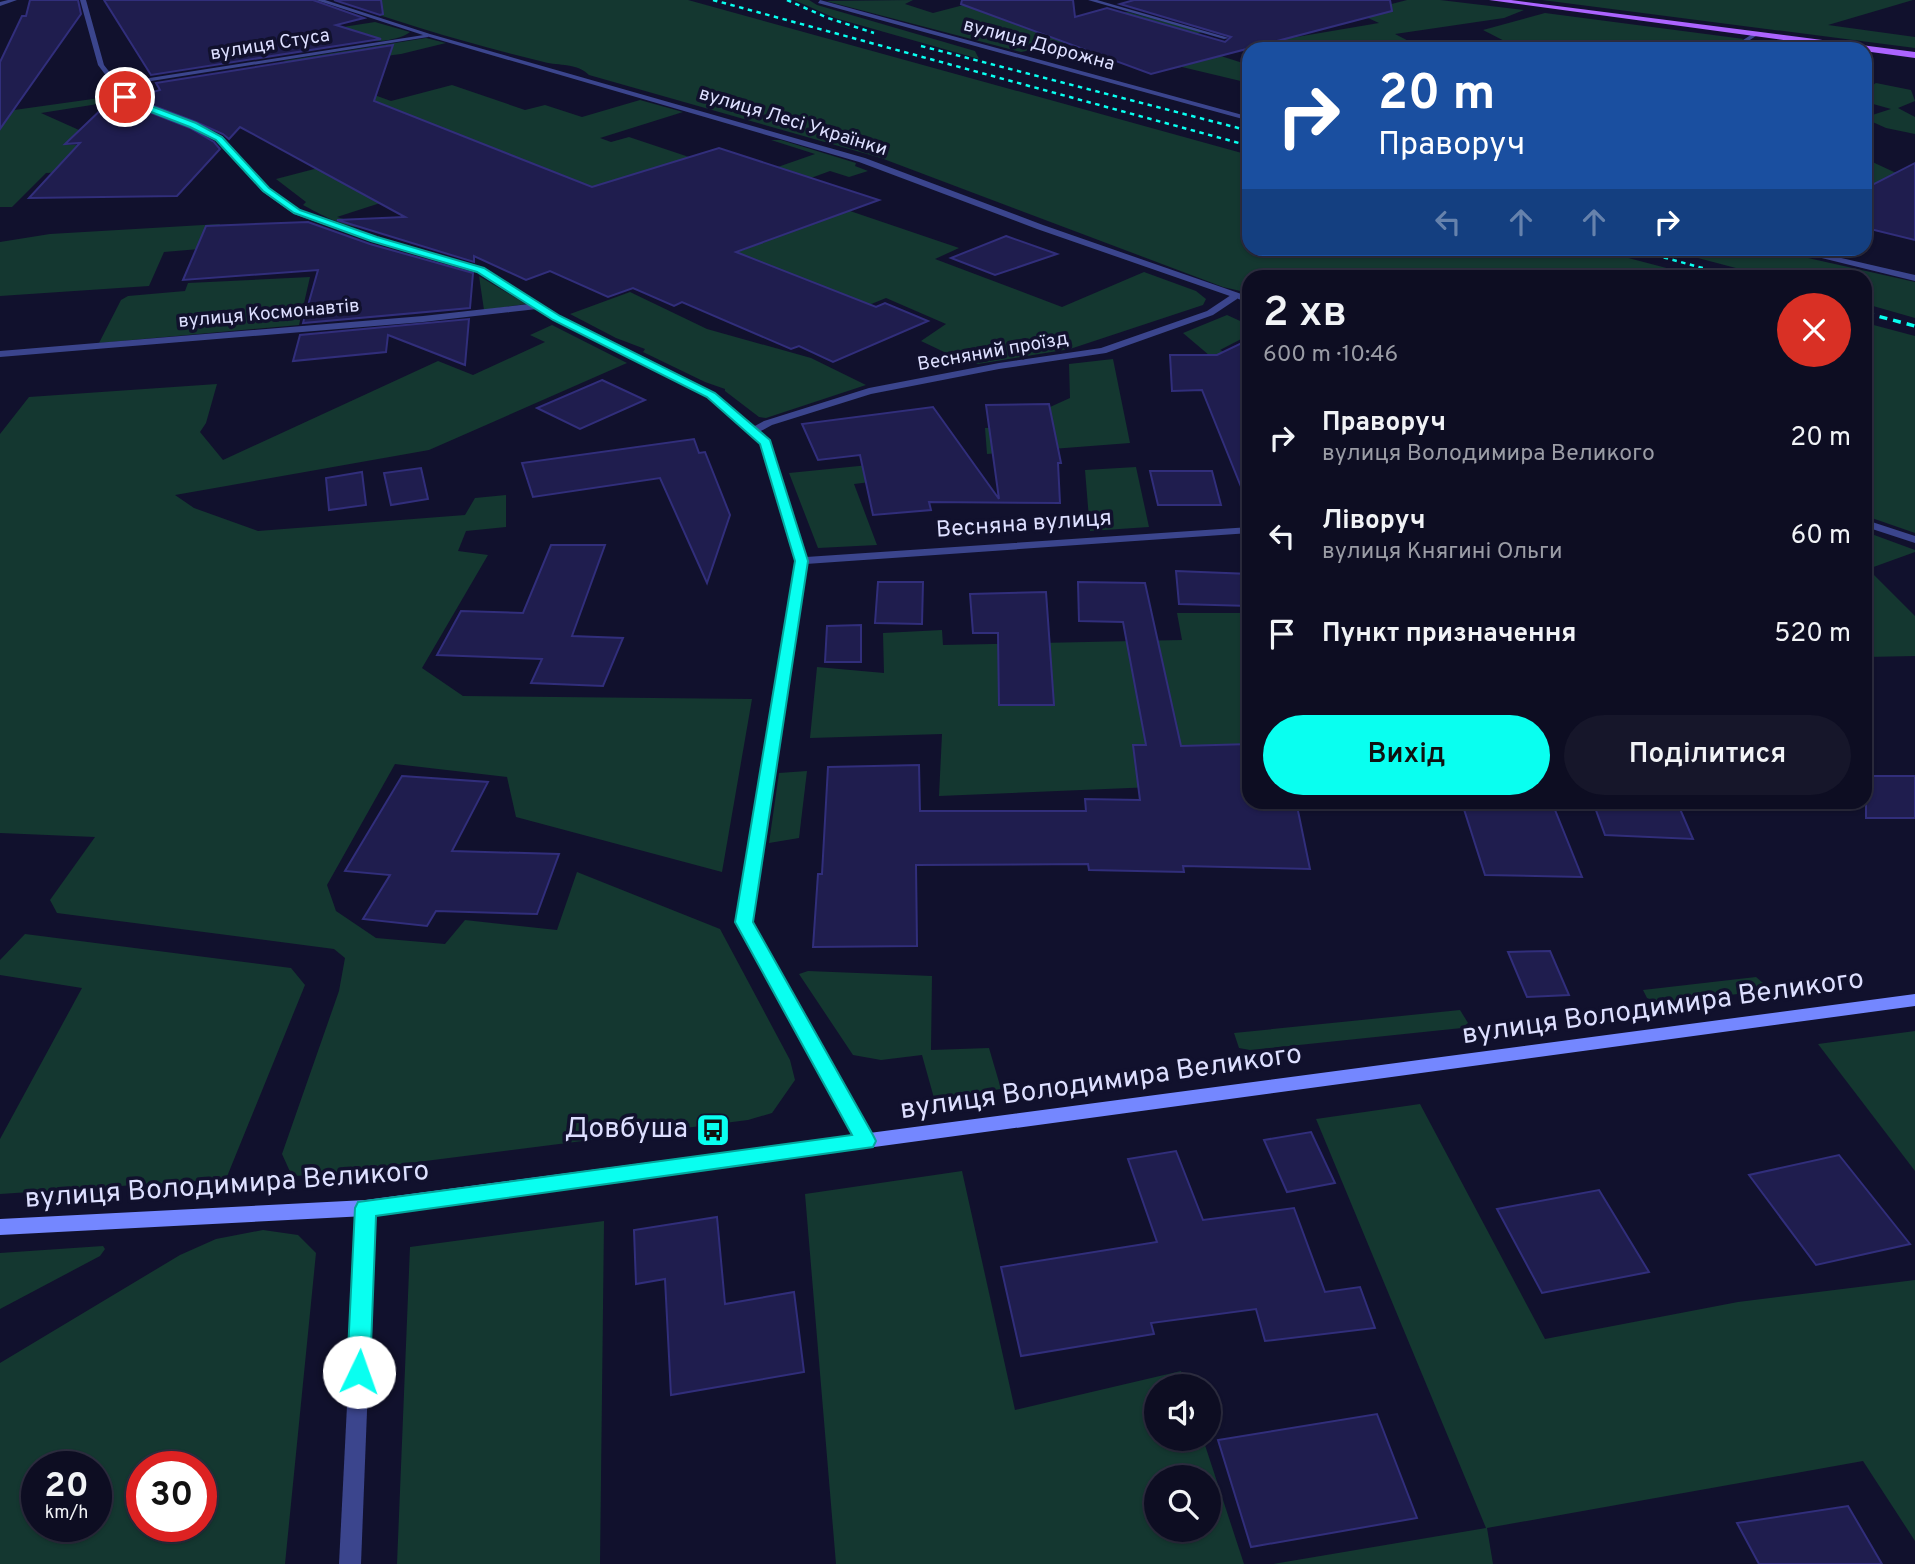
<!DOCTYPE html>
<html lang="uk">
<head>
<meta charset="utf-8">
<style>
	:root { --surface:#0d0d22; --page:#16162a; --text:#f1f3f6; --muted:#9a9ca5; --line:#2d2d40; --accent:#09fff0 }
	body { margin:0; font-family:Overpass,sans-serif; background:var(--page); color:var(--text); height:100vh; display:flex; flex-direction:column; font-size:26px; white-space:nowrap }
	* { box-sizing:border-box; margin:0 }
	p { font-size:23px; color:var(--muted) }
	.icon { flex:none; width:38px; height:38px; fill:none; stroke:currentColor; stroke-width:2; stroke-linecap:round; stroke-linejoin:round }
	.map { position:relative; flex:1; overflow:hidden }
	.drawer { position:absolute; left:1242px; top:270px; width:630px; height:539px; display:flex; flex-direction:column; background:var(--surface); border-radius:21px; box-shadow:0 2px 5px #0004,0 0 0 2px var(--line) }
	.drawer>* { flex:none }
	.top-card { position:absolute; left:1242px; top:42px; width:630px; height:214px; border-radius:21px; box-shadow:0 2px 5px #0004,0 0 0 2px var(--line); background:#1a4fa0; color:#fff; overflow:hidden }
	.tools { position:absolute; left:1144px; top:1374px; display:grid; gap:14px }
	.tools a { display:grid; place-items:center; width:77px; height:77px; border-radius:50%; background:var(--surface); box-shadow:0 2px 5px #0004,0 0 0 2px var(--line); font-size:35px }
	.speed { position:absolute; left:21px; top:1451px; display:flex; gap:14px; font-size:35px; font-weight:700; text-align:center }
	.speed>* { display:grid; place-content:center; width:91px; height:91px; border-radius:50%; background:var(--surface); box-shadow:0 2px 5px #0004,0 0 0 2px var(--line); line-height:1 }
	.speed small { font-size:18px; font-weight:400 }
	.speed .limit { border:10px solid #d22; background:#fff; color:#111 }
	.pin { position:absolute; display:grid; place-items:center; width:60px; height:60px; color:#fff; margin:-30px; border:4px solid #fff; border-radius:50%; box-shadow:0 2px 7px #0007 }
	.me { position:absolute; width:77px; margin:-38px; rotate:3deg; stroke-linejoin:round; filter:drop-shadow(0 0 5px #0008) }
	.turn { display:flex; align-items:center; gap:24px; height:147px; padding:0 21px; font-size:32px }
	.turn .icon { width:91px; height:91px; stroke-width:2.5 }
	.turn b { display:block; font-size:49px; line-height:60px }
	.lanes { display:flex; align-items:center; height:66px; padding:0 21px; background:#0003; justify-content:center; gap:35px; direction:ltr }
	.lanes .off { opacity:.35 }
	.round { display:grid; place-items:center; flex:none; width:74px; height:74px; border-radius:37px; background:var(--page) }
	.summary { display:flex; align-items:center; justify-content:space-between; height:119px; padding:0 21px }
	h1 { font-size:42px; font-weight:600; line-height:52px }
	.button { display:flex; gap:14px; margin-top:auto; padding:14px 21px }
	.button a { flex:1; height:80px; border-radius:42px; background:var(--accent); color:#111; font-size:28px; font-weight:600; line-height:80px; text-align:center }
	.button a+a { background:var(--page); color:var(--text) }
	ul { padding:0; list-style:none }
	li { display:flex; align-items:center; gap:21px; height:98px; padding:0 21px }
	li div { flex:1 }
	li b { display:block; font-size:26px }
	li em { font-style:normal }
	.map>svg:first-child { display:block }
	.green { fill:#143730; fill-rule:evenodd }
	.building { fill:#1f1d4e; stroke:#312e7b; stroke-width:2 }
	.lines { fill:none; stroke-linecap:round; stroke-linejoin:round }
	.service { fill:#3b458d; fill-rule:evenodd }
	.minor { fill:#3b458d; fill-rule:evenodd }
	.tertiary { fill:#3b458d; fill-rule:evenodd }
	.secondary { fill:#7487ff; fill-rule:evenodd }
	.primary { fill:#ac64ff; fill-rule:evenodd }
	.rail-far1 { stroke:#09fff0; stroke-width:2.5; stroke-dasharray:4.5 4.5; stroke-linecap:butt }
	.rail { stroke:#09fff0; stroke-width:3.5; stroke-dasharray:8 6; stroke-linecap:butt }
	.route { fill:#09fff0; stroke:#06a69c; stroke-width:2 }
	.labels { text-anchor:middle; dominant-baseline:central; stroke-width:7; stroke-linejoin:round; paint-order:stroke }
	.far-street-label { font-size:19px; fill:#dddfff; stroke:#11112d }
	.street-label { font-size:23px; fill:#dddfff; stroke:#11112d }
	.near-street-label { font-size:28px; fill:#dddfff; stroke:#11112d }
	.near-poi-label { font-size:28px; fill:#dddfff; stroke:#11112d; text-anchor:end }
</style>
</head>
<body>
<div class="map">
<svg width="1915" height="1564" viewBox="0 0 1915 1564">
	<rect width="100%" height="100%" fill="#11112d"/>
	<g class="green">
		<path d="M333 0H688L1249 155 1250 248 1594 249 1697 276H1250L1249 293 1223 287 881 158 589 75C578 63 559 66 544 62 472 45 402 23 333 0Z"/>
		<polygon points="794,0 809,0 817,5 975,51 979,59 835,18"/>
		<path d="M913 0 905 4 933 13 975 2 1064 26 1116 12H1128L1203 32 1183 37 1177 42 1249 65V83L1182 67C1161 72 1126 46 1109 35L1021 52 826 1Z"/>
		<polygon points="1407,0 1440,0 1524,10 1504,18 1395,34 1424,49 1270,49 1256,44 1379,23 1357,13"/>
		<polygon points="1542,0 1913,0 1828,25 1915,37 1915,48"/>
		<polygon points="1545,13 1744,39 1724,49 1520,49 1483,30"/>
		<path d="M375 22 410 32C403 38 381 43 372 40 361 35 357 29 345 31L343 27Z"/>
		<polygon points="426,38 446,43 401,54 362,59 355,88 391,101 452,85 525,110 545,105 582,117 640,100 683,112 600,138 611,142 629,137 749,177 815,154 771,140 781,140 856,163 855,166 868,171 849,177 830,171 770,193 558,210 331,79 283,61"/>
		<polygon points="1876,83 1911,90 1915,101 1898,108 1915,117 1915,134 1886,128 1866,119 1866,117 1891,109 1866,102 1866,95 1872,92 1866,89"/>
		<polygon points="114,96 117,101 41,113 79,130 64,145 134,143 106,170 46,173 12,207 0,207 0,112"/>
		<polygon points="1866,159 1894,172 1902,172 1915,223 1866,212"/>
		<path d="M345 161 408 194 337 217 371 227C349 231 322 215 303 205L306 202 276 179Z"/>
		<polygon points="800,194 959,248 935,259 1062,307 1144,272 1196,291 1206,299 1203,305 1070,349 978,364 959,359 921,341 946,324 886,298 830,321 704,265 770,240 721,222"/>
		<polygon points="220,224 211,248 164,252 149,286 0,296 0,242 50,234"/>
		<polygon points="1664,249 1768,249 1915,282 1915,318 1866,304 1866,276 1766,276"/>
		<polygon points="479,276 526,304 484,310"/>
		<polygon points="310,277 299,325 99,343 121,300 128,296 185,291 188,283"/>
		<polygon points="630,292 707,329 811,358 866,385 766,418 759,417 725,391 725,389 705,382 643,352 645,349 616,338 570,314"/>
		<polygon points="1227,315 1249,325 1249,335 1220,350 1249,362 1249,389 1183,333"/>
		<polygon points="1866,323 1915,336 1915,533 1866,516"/>
		<polygon points="552,325 627,363 429,450 175,495 194,508 258,531 465,515 475,498 506,495 506,527 466,531 458,551 488,555 422,668 463,696 752,699 722,872 516,817 507,777 395,764 327,885 336,911 376,938 445,944 465,920 557,930 577,872 720,929 790,1060 795,1080 772,1113 748,1120 315,1175 292,1176 282,1154 339,991 345,958 334,949 57,913 50,900 95,837 0,833 0,434 29,397 217,384 206,423 200,432 223,460 438,361 473,375 545,342 530,335"/>
		<polygon points="1113,359 1130,443 987,454 985,428 1053,426 1050,407 1070,398 1069,364"/>
		<polygon points="929,459 920,476 854,484 877,545 818,548 789,473"/>
		<polygon points="1136,467 1149,527 1090,531 1085,470"/>
		<polygon points="1866,532 1915,550 1915,552 1868,569 1915,616 1915,656 1866,657"/>
		<polygon points="1177,613 1249,613 1249,783 939,796 942,734 810,738 817,667 884,673 883,633 942,630 943,645 1182,640"/>
		<polygon points="807,771 799,838 769,843 779,773"/>
		<polygon points="25,934 291,968 305,985 226,1179 0,1194 0,1139 82,988 0,975 0,960"/>
		<polygon points="808,971 932,976 931,1050 989,1048 1001,1089 934,1098 922,1055 881,1060 853,1055 799,974"/>
		<polygon points="1756,977 1763,983 1764,989 1760,991 1663,1004 1647,998 1643,990"/>
		<polygon points="1460,1010 1468,1023 1462,1028 1250,1050 1239,1048 1234,1033"/>
		<polygon points="1915,1031 1915,1171 1818,1044"/>
		<polygon points="1420,1104 1545,1339 1738,1302 1915,1280 1915,1541 1863,1461 1487,1528 1493,1564 1273,1564 1486,1528 1316,1119"/>
		<path d="M962 1171 1015 1410 1181 1371 1186 1386H1157V1438L1203 1439 1244 1564H836L805 1194ZM1157 1477H1209V1530H1157Z"/>
		<polygon points="604,1221 600,1564 397,1564 410,1247"/>
		<path d="M263 1230 298 1235 316 1253 285 1564H0V1363L180 1255 216 1239ZM37 1466H96V1526H37ZM142 1466H201V1526H142Z"/>
		<polygon points="103,1246 105,1249 100,1256 0,1309 0,1253"/>
	</g>
	<g class="building">
		<polygon points="30,0 78,0 81,14 0,129 0,62 22,16 26,16"/>
		<polygon points="104,0 313,0 364,18 336,25 381,39 151,75"/>
		<polygon points="334,0 381,0 383,14 380,15"/>
		<polygon points="962,0 1073,0 1075,17 1107,8 1225,42 1231,37 1120,4 1134,0 1390,0 1392,11 1151,74 961,4"/>
		<polygon points="393,45 374,101 592,187 719,148 879,200 736,252 876,307 885,303 928,321 833,362 799,346 791,349 682,302 674,306 633,288 608,297 550,271 526,280 474,256 474,262 337,220 405,217 240,127 229,139 223,134 196,122 133,98 160,90 156,83"/>
		<polygon points="121,101 190,128 214,142 220,149 177,196 29,198 80,143 65,144 106,105"/>
		<polygon points="1915,163 1915,240 1866,228 1866,188"/>
		<polygon points="308,222 370,244 473,273 470,308 303,323 318,270 183,280 206,226"/>
		<polygon points="1006,236 1057,254 995,275 951,258"/>
		<polygon points="469,319 465,365 388,335 386,352 293,361 300,335"/>
		<polygon points="1250,339 1250,504 1248,504 1202,390 1172,391 1170,355 1217,355"/>
		<polygon points="602,380 645,400 580,429 537,408"/>
		<polygon points="1049,404 1061,463 1058,463 1060,503 929,502 931,510 873,515 860,455 818,460 802,424 933,407 999,499 986,405"/>
		<polygon points="694,439 699,453 705,452 730,515 707,583 660,478 533,497 522,463"/>
		<polygon points="421,468 428,499 391,505 384,473"/>
		<polygon points="1150,471 1212,471 1221,505 1158,505"/>
		<polygon points="362,472 366,505 329,510 326,478"/>
		<polygon points="551,545 605,545 572,636 623,638 603,686 531,683 542,659 437,655 461,611 523,613"/>
		<polygon points="1176,571 1250,574 1250,606 1179,604"/>
		<polygon points="878,582 923,582 922,624 875,623"/>
		<polygon points="1078,582 1145,583 1181,746 1250,744 1250,805 1297,806 1310,869 1183,866 1184,872 1089,870 1088,864 916,865 917,946 813,947 818,874 822,874 828,767 919,765 920,811 1086,811 1085,799 1140,800 1133,745 1146,745 1123,622 1079,621"/>
		<polygon points="1046,592 1054,705 999,705 998,633 973,633 970,594"/>
		<polygon points="861,625 861,662 825,662 827,626"/>
		<polygon points="402,776 488,782 452,851 559,854 537,914 436,911 427,926 363,919 390,875 345,871"/>
		<rect x="1866" y="776" width="49" height="42"/>
		<polygon points="1593,802 1677,802 1693,839 1605,835"/>
		<polygon points="1462,803 1553,805 1582,877 1485,875"/>
		<polygon points="1550,951 1569,995 1527,997 1508,952"/>
		<polygon points="1311,1132 1335,1183 1287,1192 1264,1140"/>
		<polygon points="1176,1151 1203,1220 1294,1208 1325,1292 1360,1287 1375,1328 1265,1341 1256,1309 1151,1323 1154,1334 1021,1356 1001,1267 1157,1242 1128,1159"/>
		<polygon points="1839,1155 1910,1244 1816,1265 1749,1175"/>
		<polygon points="1599,1190 1649,1272 1542,1293 1497,1209"/>
		<polygon points="717,1217 725,1304 794,1292 804,1372 671,1395 665,1279 636,1284 634,1230"/>
		<polygon points="1377,1414 1417,1518 1251,1547 1218,1440"/>
		<polygon points="1848,1506 1882,1564 1759,1564 1737,1523"/>
	</g>
	<g class="lines">
		<g class="service">
			<polygon points="8,0 17,0 0,6 0,2"/>
			<polygon points="1088,0 1097,0 1229,38 1224,39"/>
		</g>
		<g class="minor">
			<polygon points="80,0 86,0 104,65 118,83 430,34 428,37 120,86 129,99 195,124 222,136 269,188 300,210 377,237 484,268 560,316 714,393 753,427 764,421 869,388 999,363 1101,348 1207,311 1231,295 1237,295 1237,299 1213,315 1106,353 999,369 871,394 772,425 759,432 771,443 806,557 1250,527 1250,533 806,564 752,922 872,1136 875,1141 872,1146 866,1148 860,1146 736,922 795,561 761,444 708,397 554,320 537,309 423,322 0,357 0,351 423,316 529,304 478,272 371,241 294,214 263,192 216,140 191,126 125,101 98,65"/>
			<polygon points="820,0 1250,117 1250,121 818,3"/>
			<polygon points="1754,33 1759,34 1736,49 1729,49"/>
			<polygon points="1781,248 1798,248 1915,275 1915,281"/>
			<polygon points="366,1200 373,1202 375,1208 361,1564 339,1564 357,1208 359,1202"/>
		</g>
		<g class="tertiary">
			<polygon points="316,0 325,0 430,34 865,158 1043,225 1250,297 1250,303 1037,229 859,162 426,36"/>
			<polygon points="1866,520 1915,536 1915,543 1866,527"/>
		</g>
		<polygon class="secondary" points="1915,994 1915,1006 366,1216 0,1235 0,1219 366,1200"/>
		<polygon class="primary" points="1489,0 1511,0 1915,52 1915,58"/>
		<g class="rail-far1">
			<polyline points="713,0 1250,146"/>
			<polyline points="787,0 828,18 874,33"/>
			<polyline points="921,46 1250,131"/>
			<polyline points="1629,248 1732,276"/>
		</g>
		<polyline class="rail" points="1866,313 1915,326"/>
	</g>
	<polygon class="route" points="122,95 196,123 222,137 269,188 300,210 377,237 484,268 560,316 715,393 770,440 808,561 753,922 873,1135 876,1141 873,1147 376,1216 370,1372 367,1380 359,1383 350,1380 347,1372 355,1208 358,1202 852,1135 735,922 795,561 760,444 707,397 553,320 477,272 371,241 294,213 263,191 216,140 190,127 125,102"/>
	<defs>
		<g id="bus-square" transform="scale(1.75)"><rect x="-9" y="-9" width="18" height="18" rx="4" fill="#09fff0" stroke="#11112d"/><path d="M-5-6H5V4H4V6H2V4H-2V6H-4V4H-5ZM-3.5-4V0h7V-4ZM-3.5 1.2v1.5H-2V1.2ZM2 1.2v1.5H3.5V1.2Z" fill="#111"/></g>
	</defs>
	<g fill-rule="evenodd">
		<use href="#bus-square" x="713" y="1130"/>
	</g>
	<g class="labels">
		<g class="far-street-label">
			<text transform="translate(270 45) rotate(-9)">вулиця Стуса</text>
			<text transform="translate(1039 45) rotate(15)">вулиця Дорожна</text>
			<text transform="translate(793 122) rotate(17)">вулиця Лесі Українки</text>
			<text transform="translate(269 314) rotate(-5)">вулиця Космонавтів</text>
			<text transform="translate(993 352) rotate(-10)">Весняний проїзд</text>
		</g>
		<g class="street-label">
			<text transform="translate(1024 525) rotate(-4)">Весняна вулиця</text>
		</g>
		<g class="near-street-label">
			<text transform="translate(1663 1008) rotate(-8)">вулиця Володимира Великого</text>
			<text transform="translate(1101 1083) rotate(-8)">вулиця Володимира Великого</text>
			<text transform="translate(227 1186) rotate(-4)">вулиця Володимира Великого</text>
		</g>
		<g class="near-poi-label">
			<text x="688" y="1130">Довбуша</text>
		</g>
	</g>
</svg>
<div class="tools">
<a><svg class="icon" aria-label="sound" viewBox="0 0 24 24"><path d="M4 9h4l5-4v14l-5-4H4zM17 9q2 3 0 6"/></svg></a>
<a><svg class="icon" aria-label="search" viewBox="0 0 24 24"><circle cx="10" cy="10" r="6"/><path d="M15 15l6 6"/></svg></a>
</div>
<div class="speed"><div>20<small>km/h</small></div><div class="limit">30</div></div>
<div class="pin" style="left:125px;top:97px;background:#d93025"><svg class="icon" aria-label="arrive" viewBox="0 0 24 24"><path d="M6 21V4h12l-3 4 3 4H6"/></svg></div>
<svg class="me" style="left:359px;top:1372px" viewBox="-20 -20 40 40"><circle r="19" fill="#fff"/><path d="M0-13L10 11 0 6-10 11z" fill="#09fff0"/></svg>
<div class="top-card">
<div class="turn"><svg class="icon" aria-label="right" viewBox="0 0 24 24"><path d="M7 20v-9h11M14 6l5 5-5 5"/></svg><div><b>20 m</b>Праворуч</div></div>
<div class="lanes"><svg class="icon off" aria-label="left" viewBox="0 0 24 24"><path d="M17 20v-9H6M10 6l-5 5 5 5"/></svg><svg class="icon off" aria-label="ahead" viewBox="0 0 24 24"><path d="M12 20V5M6 11l6-6 6 6"/></svg><svg class="icon off" aria-label="ahead" viewBox="0 0 24 24"><path d="M12 20V5M6 11l6-6 6 6"/></svg><svg class="icon" aria-label="right" viewBox="0 0 24 24"><path d="M7 20v-9h11M14 6l5 5-5 5"/></svg></div>
</div>
<section class="drawer">
<div class="summary"><div><h1>2 хв</h1><p>600 m · 10:46</p></div><a class="round" style="background:#d93025;color:#fff"><svg class="icon" aria-label="close" viewBox="0 0 24 24"><path d="M6 6l12 12M18 6L6 18"/></svg></a></div>
<ul>
<li><svg class="icon" aria-label="right" viewBox="0 0 24 24"><path d="M7 20v-9h11M14 6l5 5-5 5"/></svg><div><b>Праворуч</b><p>вулиця Володимира Великого</p></div><em>20 m</em></li>
<li><svg class="icon" aria-label="left" viewBox="0 0 24 24"><path d="M17 20v-9H6M10 6l-5 5 5 5"/></svg><div><b>Ліворуч</b><p>вулиця Княгині Ольги</p></div><em>60 m</em></li>
<li><svg class="icon" aria-label="arrive" viewBox="0 0 24 24"><path d="M6 21V4h12l-3 4 3 4H6"/></svg><div><b>Пункт призначення</b></div><em>520 m</em></li>
</ul>
<div class="button"><a>Вихід</a><a>Поділитися</a></div>
</section>
</div>
</body>
</html>
